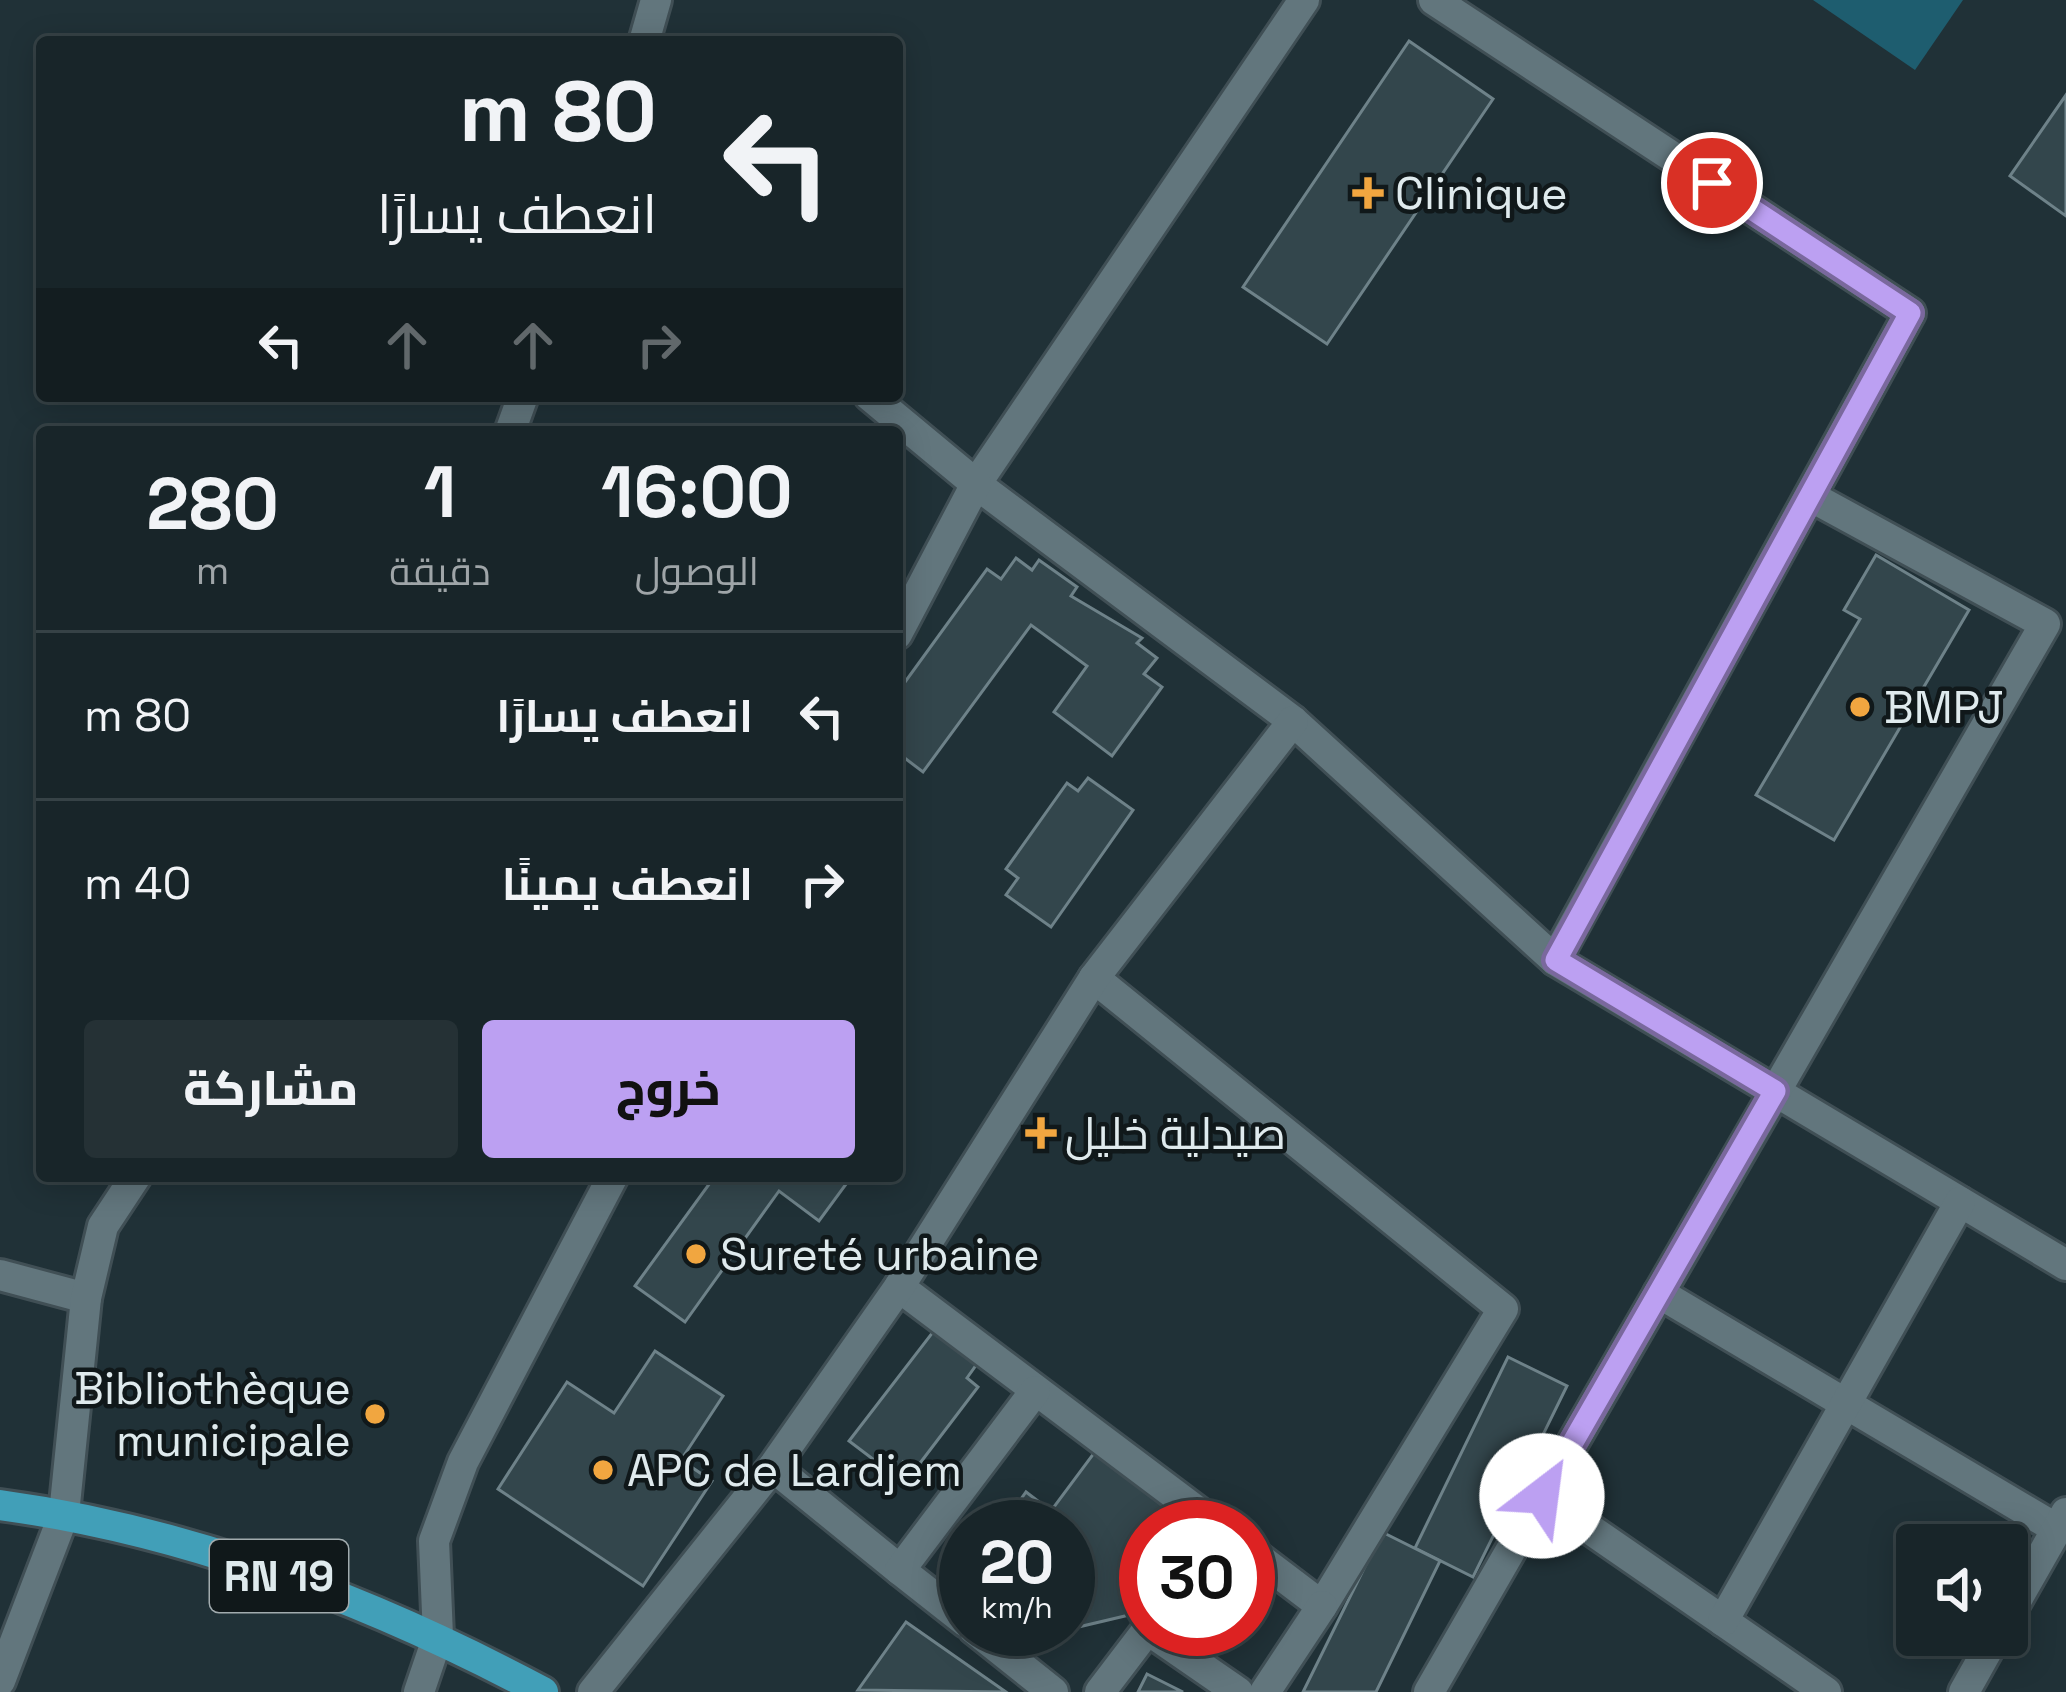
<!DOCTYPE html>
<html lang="ar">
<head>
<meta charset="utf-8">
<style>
	:root { --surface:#182529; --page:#253135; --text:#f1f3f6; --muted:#9fa5a8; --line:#364246; --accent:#bca0f2 }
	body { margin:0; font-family:"Space Grotesk",Cairo,sans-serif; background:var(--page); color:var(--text); direction:rtl; height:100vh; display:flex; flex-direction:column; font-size:45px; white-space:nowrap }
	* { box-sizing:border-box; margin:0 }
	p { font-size:39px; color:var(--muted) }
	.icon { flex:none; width:66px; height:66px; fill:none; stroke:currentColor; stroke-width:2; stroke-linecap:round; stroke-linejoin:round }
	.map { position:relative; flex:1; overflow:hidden; direction:ltr }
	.sheet { position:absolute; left:36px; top:426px; width:867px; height:756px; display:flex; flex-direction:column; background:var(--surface); border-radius:12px; box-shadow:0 6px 30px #0003,0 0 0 3px var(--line); direction:rtl }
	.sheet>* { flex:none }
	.banner { position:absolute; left:36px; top:36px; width:867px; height:366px; border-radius:12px; box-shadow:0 6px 30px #0003,0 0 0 3px var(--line); direction:rtl; background:#182529; color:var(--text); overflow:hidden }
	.fabs { position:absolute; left:1896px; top:1524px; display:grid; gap:24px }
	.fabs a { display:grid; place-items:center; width:132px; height:132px; border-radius:12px; background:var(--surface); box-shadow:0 6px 30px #0003,0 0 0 3px var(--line); font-size:60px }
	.speed { position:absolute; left:939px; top:1500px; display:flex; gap:24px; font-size:60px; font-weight:700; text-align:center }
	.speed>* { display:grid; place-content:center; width:156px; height:156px; border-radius:50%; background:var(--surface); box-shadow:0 6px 30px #0003,0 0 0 3px var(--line); line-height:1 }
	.speed small { font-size:30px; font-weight:400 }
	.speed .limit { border:18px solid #d22; background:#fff; color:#111 }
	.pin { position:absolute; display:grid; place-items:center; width:102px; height:102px; color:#fff; margin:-51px; border:6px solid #fff; border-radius:50%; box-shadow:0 3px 12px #0007 }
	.me { position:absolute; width:132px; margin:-66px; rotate:30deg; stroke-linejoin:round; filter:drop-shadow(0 0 9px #0008) }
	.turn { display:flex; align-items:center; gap:42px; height:252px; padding:0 48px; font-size:54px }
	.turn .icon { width:156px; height:156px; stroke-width:2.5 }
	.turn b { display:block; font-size:84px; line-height:102px }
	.lanes { display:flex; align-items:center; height:114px; padding:0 48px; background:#0003; justify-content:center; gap:60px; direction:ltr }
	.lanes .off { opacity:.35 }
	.eta { display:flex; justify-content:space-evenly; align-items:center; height:204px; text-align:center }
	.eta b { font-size:72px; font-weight:800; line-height:84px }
	.cta { display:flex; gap:24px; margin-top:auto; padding:24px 48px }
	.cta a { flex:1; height:138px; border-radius:12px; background:var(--accent); color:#111; font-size:48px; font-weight:800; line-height:138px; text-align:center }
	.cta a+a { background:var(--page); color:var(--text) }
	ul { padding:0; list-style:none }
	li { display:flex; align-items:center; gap:36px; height:168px; padding:0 48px; border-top:3px solid var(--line) }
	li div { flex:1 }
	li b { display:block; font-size:45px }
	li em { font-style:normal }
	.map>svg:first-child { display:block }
	.green { fill:#1e5d6f }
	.building { fill:#33464c; stroke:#6e8289; stroke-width:3 }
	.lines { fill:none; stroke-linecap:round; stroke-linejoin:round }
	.minor-casing { stroke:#404f55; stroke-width:36 }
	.secondary-casing { stroke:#404f55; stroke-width:36 }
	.primary-casing { stroke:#404f55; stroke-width:36 }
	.minor { stroke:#62767d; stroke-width:30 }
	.secondary { stroke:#62767d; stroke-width:30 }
	.primary { stroke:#419fb8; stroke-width:30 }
	.route-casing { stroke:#7a689d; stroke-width:30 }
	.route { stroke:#bca0f2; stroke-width:21 }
	.poi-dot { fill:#f1a640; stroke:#10181a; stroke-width:4.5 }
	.labels { text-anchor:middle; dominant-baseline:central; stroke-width:9; stroke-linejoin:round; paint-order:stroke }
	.shield { fill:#10181a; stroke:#a1abae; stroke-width:3 }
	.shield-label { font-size:42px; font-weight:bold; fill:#dfeaed }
	.poi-label { font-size:45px; fill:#dfeaed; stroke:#10181a; text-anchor:start }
</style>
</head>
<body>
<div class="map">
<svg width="2066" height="1692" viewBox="0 0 2066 1692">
	<rect width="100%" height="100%" fill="#203137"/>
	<polygon class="green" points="1813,0 1963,0 1915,70"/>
	<g class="building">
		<polygon points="1409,41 1493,99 1327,344 1243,287"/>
		<polygon points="2066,95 2066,216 2010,176"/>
		<polygon points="1876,555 1969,610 1834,840 1756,795 1860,619 1844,610"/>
		<polygon points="1016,558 1032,570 1039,560 1077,587 1071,596 1142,638 1137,643 1157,658 1144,674 1162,687 1112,756 1054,712 1087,666 1031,625 923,772 902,756 897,763 897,693 987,569 1001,579"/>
		<polygon points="1088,778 1133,810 1051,927 1006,895 1018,878 1006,869 1067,783 1078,791"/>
		<polygon points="715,1176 852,1176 819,1221 779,1191 685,1322 635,1286"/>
		<polygon points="936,1328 979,1361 967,1378 978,1387 914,1471 903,1462 894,1475 849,1441"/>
		<polygon points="655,1351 723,1396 681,1460 712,1481 643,1586 498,1489 567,1382 614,1413"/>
		<polygon points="1508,1357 1567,1386 1473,1577 1415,1548"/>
		<polygon points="1094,1453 1194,1527 1146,1527 1146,1611 1074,1628 1068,1623 1068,1527 1001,1527 1026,1492 1051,1511"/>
		<polygon points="1382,1532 1440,1561 1376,1692 1303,1692"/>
		<polygon points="906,1622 1006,1692 858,1690"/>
		<polygon points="1147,1674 1183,1692 1138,1692"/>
	</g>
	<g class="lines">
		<g class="minor-casing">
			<g id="minor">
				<polyline points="1304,0 976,484 1293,721 1555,960 2066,1265"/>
				<polyline points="1434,0 1910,313 1555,960"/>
				<polyline points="510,432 523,396"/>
				<polyline points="1094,978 1503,1309 1322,1606 1248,1550"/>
				<polyline points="0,1275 86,1298"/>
				<polyline points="899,1287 1218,1527"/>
				<polyline points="1659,1293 2057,1529"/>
				<polyline points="773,1467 900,1570"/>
				<polyline points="1542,1496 1826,1692"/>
				<polyline points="2007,1617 2066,1513"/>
				<polyline points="1723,1621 1960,1202"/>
				<polyline points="966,1622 900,1570 1035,1391"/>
				<polyline points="974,1629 1053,1692"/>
				<polyline points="1148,1630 1238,1692"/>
				<polyline points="0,1681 64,1514 86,1298 103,1226 136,1176"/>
				<polyline points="419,1692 438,1636"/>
				<polyline points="593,1692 773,1467 899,1287 1094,978 1293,721"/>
				<polyline points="1100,1692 1148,1629"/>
				<polyline points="1265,1692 1322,1606"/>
				<polyline points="1429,1692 2045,624 1810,496"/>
				<polyline points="1964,1692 1996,1635"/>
			</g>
		</g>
		<g class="secondary-casing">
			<g id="secondary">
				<polyline points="644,42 656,0"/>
				<polyline points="870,396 976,484 897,634"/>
				<polyline points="438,1636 434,1541 463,1462 613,1176"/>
			</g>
		</g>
		<g class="primary-casing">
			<path id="primary" d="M0 1505C191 1531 374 1602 543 1692"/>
		</g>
		<use href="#minor" class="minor"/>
		<use href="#secondary" class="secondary"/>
		<use href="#primary" class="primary"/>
	</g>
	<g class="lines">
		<g class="route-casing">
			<polyline id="route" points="1542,1496 1775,1091 1556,960 1910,313 1712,183"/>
		</g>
		<use href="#route" class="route"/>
	</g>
	<g class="poi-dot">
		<path d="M1362 175h12v12h12v12h-12v12h-12v-12h-12v-12h12z"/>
		<circle cx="1860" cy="707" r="12"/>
		<path d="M1035 1115h12v12h12v12h-12v12h-12v-12h-12v-12h12z"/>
		<circle cx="696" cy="1254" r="12"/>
		<circle cx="375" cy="1414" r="12"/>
		<circle cx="603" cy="1470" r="12"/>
	</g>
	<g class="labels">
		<rect class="shield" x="210" y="1540" width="138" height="72" rx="9"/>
		<g class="shield-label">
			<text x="279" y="1576">RN 19</text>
		</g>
		<g class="poi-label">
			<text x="1395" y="193">Clinique</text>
			<text x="1884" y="707">BMPJ</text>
			<text x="1065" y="1133">صيدلية خليل</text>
			<text x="720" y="1254">Sureté urbaine</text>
			<text x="351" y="1388" text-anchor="end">Bibliothèque<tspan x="351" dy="52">municipale</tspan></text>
			<text x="627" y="1470">APC de Lardjem</text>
		</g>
	</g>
</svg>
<div class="fabs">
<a><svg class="icon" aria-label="sound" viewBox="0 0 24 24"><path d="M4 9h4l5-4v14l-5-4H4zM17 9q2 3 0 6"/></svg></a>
</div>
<div class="speed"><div>20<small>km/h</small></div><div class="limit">30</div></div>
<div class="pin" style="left:1712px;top:183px;background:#d93025"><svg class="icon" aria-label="arrive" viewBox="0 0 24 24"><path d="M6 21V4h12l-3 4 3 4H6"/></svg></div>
<svg class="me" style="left:1542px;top:1496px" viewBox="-20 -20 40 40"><circle r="19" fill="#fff"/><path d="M0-13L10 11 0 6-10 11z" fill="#bca0f2"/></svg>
<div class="banner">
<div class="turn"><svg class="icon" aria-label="left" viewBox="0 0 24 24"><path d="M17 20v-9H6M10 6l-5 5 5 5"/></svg><div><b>80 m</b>انعطف يسارًا</div></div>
<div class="lanes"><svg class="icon" aria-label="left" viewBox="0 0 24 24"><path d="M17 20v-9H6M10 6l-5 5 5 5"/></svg><svg class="icon off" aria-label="ahead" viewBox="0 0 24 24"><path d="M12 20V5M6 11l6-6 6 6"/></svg><svg class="icon off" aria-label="ahead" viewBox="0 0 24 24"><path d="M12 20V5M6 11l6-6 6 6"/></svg><svg class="icon off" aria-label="right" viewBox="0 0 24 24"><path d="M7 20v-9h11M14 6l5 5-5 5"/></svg></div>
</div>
<section class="sheet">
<div class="eta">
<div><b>16:00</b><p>الوصول</p></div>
<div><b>1</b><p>دقيقة</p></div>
<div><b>280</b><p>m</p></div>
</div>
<ul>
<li><svg class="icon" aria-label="left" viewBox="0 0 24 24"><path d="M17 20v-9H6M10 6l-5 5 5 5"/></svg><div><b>انعطف يسارًا</b></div><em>80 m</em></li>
<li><svg class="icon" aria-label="right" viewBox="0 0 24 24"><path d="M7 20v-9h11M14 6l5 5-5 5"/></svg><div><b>انعطف يمينًا</b></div><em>40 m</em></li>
</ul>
<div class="cta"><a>خروج</a><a>مشاركة</a></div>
</section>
</div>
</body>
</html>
